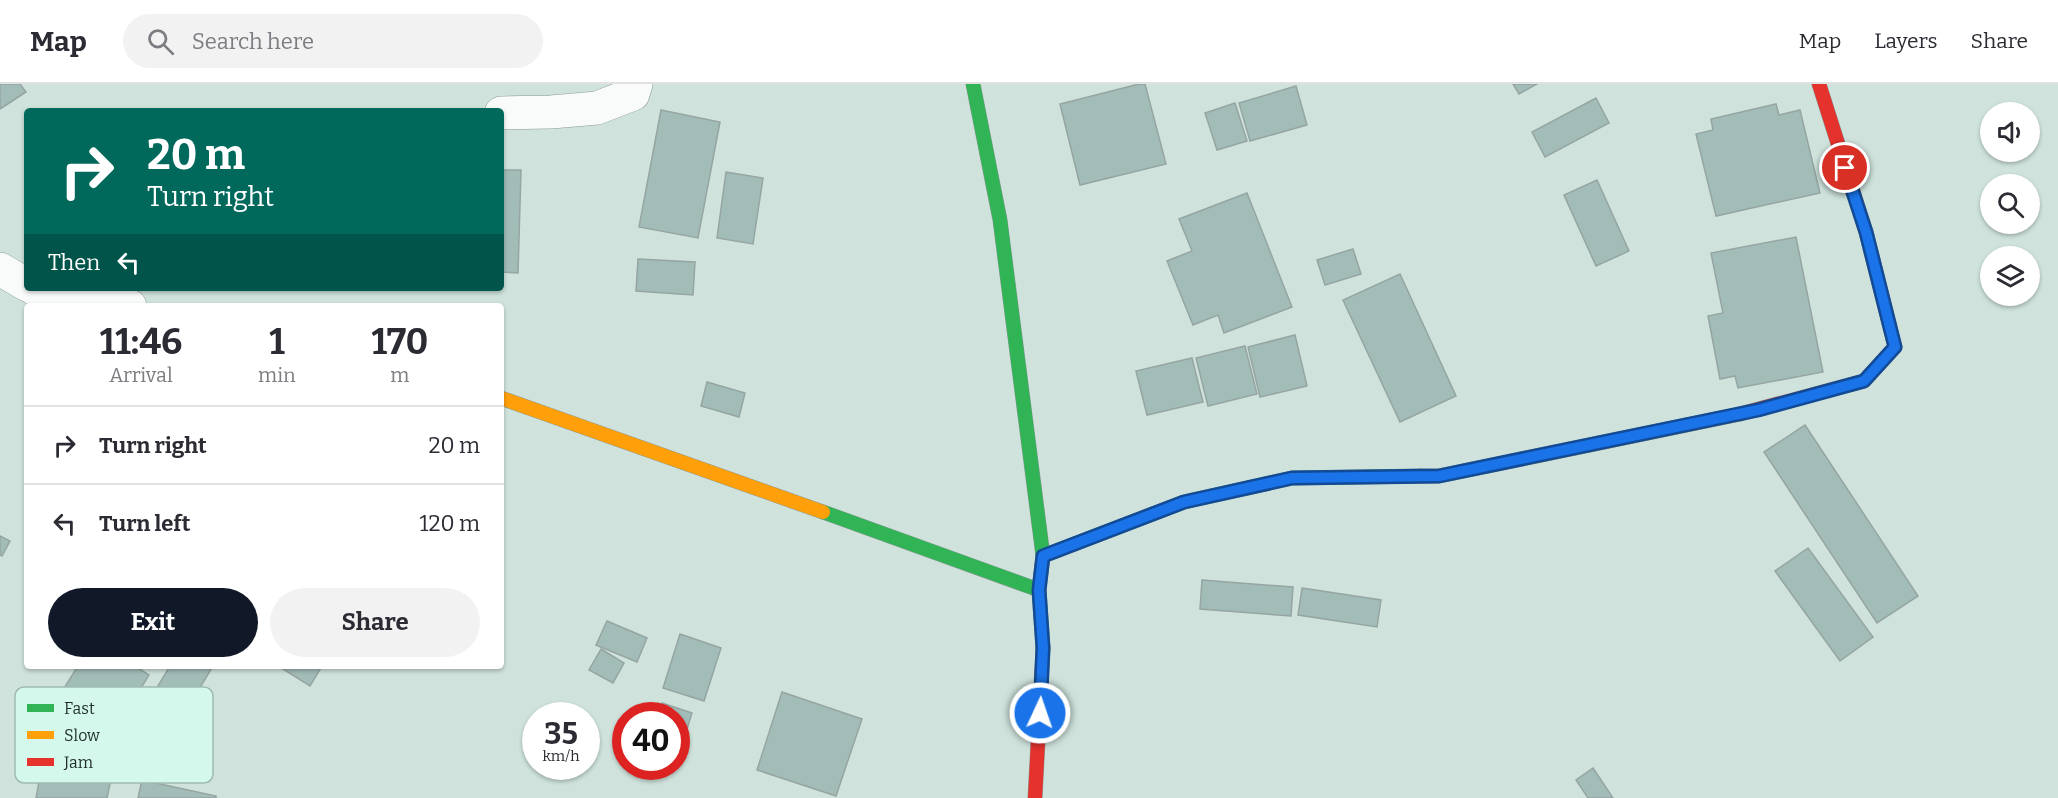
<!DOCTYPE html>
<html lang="en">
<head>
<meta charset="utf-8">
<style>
	:root { --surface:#fff; --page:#f2f2f3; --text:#2b2b33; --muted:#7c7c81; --line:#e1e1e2; --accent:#111827 }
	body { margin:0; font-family:Bitter,serif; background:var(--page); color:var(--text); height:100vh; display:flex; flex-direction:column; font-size:22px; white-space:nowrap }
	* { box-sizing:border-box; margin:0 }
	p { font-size:20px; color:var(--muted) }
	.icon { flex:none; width:33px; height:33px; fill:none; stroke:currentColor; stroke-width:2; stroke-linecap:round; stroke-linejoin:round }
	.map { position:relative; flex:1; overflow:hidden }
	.details { position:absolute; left:24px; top:219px; width:480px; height:366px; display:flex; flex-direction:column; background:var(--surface); border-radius:6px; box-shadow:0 2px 4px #0004 }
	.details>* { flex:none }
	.banner { position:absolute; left:24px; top:24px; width:480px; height:183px; border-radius:6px; box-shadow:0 2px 4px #0004; background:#00695c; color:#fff; overflow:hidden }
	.fabs { position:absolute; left:1980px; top:18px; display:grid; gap:12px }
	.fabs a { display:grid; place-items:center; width:60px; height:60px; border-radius:50%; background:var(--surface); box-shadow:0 2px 4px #0004; font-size:30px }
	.speed { position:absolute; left:522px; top:618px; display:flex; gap:12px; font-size:30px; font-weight:700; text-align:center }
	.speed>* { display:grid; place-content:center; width:78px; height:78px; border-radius:50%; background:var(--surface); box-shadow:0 2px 4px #0004; line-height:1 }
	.speed small { font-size:15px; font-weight:400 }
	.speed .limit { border:9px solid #d22; background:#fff; color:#111 }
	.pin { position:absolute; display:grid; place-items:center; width:51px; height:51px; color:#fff; margin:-26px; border:3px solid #fff; border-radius:50%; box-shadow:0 2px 6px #0007 }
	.me { position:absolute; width:66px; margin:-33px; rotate:3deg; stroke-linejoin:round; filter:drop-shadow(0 0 4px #0008) }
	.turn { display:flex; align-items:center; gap:21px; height:126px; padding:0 24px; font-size:27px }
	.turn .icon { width:78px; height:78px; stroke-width:2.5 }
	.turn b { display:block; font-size:42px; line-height:51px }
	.then { display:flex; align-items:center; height:57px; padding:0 24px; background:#0003; gap:12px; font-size:22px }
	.eta { display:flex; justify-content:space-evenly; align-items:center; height:102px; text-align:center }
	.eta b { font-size:36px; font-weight:700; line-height:42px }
	.cta { display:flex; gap:12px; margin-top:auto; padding:12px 24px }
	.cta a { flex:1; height:69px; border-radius:36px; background:var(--accent); color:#fff; font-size:24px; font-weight:700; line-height:69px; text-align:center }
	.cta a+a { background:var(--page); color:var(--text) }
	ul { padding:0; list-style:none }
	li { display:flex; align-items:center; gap:18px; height:78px; padding:0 24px; border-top:2px solid var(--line) }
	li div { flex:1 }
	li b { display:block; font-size:22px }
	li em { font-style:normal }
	header { display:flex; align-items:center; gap:36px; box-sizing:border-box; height:84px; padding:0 30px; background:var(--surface); border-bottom:2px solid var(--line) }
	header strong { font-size:28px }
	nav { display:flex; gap:33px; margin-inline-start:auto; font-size:21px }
	.search { width:420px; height:54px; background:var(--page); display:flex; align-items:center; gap:15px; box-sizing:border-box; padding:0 21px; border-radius:33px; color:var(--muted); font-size:22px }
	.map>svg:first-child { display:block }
	.building { fill:#a2bcb8; stroke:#96a5a2; stroke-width:1.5 }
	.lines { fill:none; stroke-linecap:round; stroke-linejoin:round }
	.street-casing { stroke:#899993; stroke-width:34 }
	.fast-casing { stroke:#899993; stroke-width:15 }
	.slow-casing { stroke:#899993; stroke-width:15 }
	.jam-casing { stroke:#899993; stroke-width:15 }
	.street { stroke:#f8fbfa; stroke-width:33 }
	.fast { stroke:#30b455; stroke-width:14 }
	.slow { stroke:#ff9f0a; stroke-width:14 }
	.jam { stroke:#e5322d; stroke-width:14 }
	.route-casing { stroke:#114b97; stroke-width:15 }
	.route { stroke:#1a73e8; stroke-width:10 }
	.key { fill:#d4f8ec; stroke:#9ebbb1; stroke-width:1.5 }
	.key-label { font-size:16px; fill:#1f2d28 }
</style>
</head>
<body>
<header>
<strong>Map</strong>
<div class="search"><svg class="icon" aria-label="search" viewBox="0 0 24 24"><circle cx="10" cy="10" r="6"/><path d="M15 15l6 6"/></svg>Search here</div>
<nav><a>Map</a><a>Layers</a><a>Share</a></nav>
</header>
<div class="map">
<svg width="2058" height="714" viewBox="0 0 2058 714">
	<rect width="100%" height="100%" fill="#cfe3dc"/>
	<g class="building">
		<polygon points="0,0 20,0 26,8 0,25"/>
		<polygon points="1139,0 1145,0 1166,80 1080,101 1060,20"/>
		<polygon points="1513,0 1537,0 1519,10"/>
		<polygon points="1296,2 1307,41 1250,57 1239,19"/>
		<polygon points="1596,14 1609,39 1545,73 1532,48"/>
		<polygon points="1235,19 1247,57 1217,66 1205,29"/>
		<polygon points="1776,20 1779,31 1800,26 1820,109 1716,132 1696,50 1713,46 1711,35"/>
		<polygon points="661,26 720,38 698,154 639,143"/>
		<polygon points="501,86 521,86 518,189 501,188"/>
		<polygon points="726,88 763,94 753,160 717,154"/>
		<polygon points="1597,96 1629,167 1596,182 1564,111"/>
		<polygon points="1247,109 1292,223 1224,249 1218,231 1193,241 1167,177 1192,167 1179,135"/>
		<polygon points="1796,153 1823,288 1738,304 1735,292 1720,295 1708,232 1723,229 1711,169"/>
		<polygon points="1353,165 1361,190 1325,201 1317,176"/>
		<polygon points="638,175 695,178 693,211 636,207"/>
		<polygon points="1400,190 1456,312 1400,338 1343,216"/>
		<polygon points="1295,251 1307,302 1260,313 1248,263"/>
		<polygon points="1245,262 1257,310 1208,322 1196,274"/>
		<polygon points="1192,274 1203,318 1147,331 1136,287"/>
		<polygon points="707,298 745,309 739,333 701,322"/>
		<polygon points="1805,341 1918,512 1877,539 1764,368"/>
		<polygon points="0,452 10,457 2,472 0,471"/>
		<polygon points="1808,464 1873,553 1840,577 1775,487"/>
		<polygon points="1202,496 1293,503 1291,532 1200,525"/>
		<polygon points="1302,504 1381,516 1377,543 1298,531"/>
		<polygon points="607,537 647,554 637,578 596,561"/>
		<polygon points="680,550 721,564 704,617 663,604"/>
		<polygon points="601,565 624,579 613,599 589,586"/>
		<polygon points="78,582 135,582 149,591 110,655 54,620"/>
		<polygon points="170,582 213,582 156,677 124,658"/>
		<polygon points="278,582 322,582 310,602"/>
		<polygon points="782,608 862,635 836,712 757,686"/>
		<polygon points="662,619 692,629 677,677 676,632 658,632"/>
		<polygon points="43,676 112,690 107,714 36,714"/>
		<polygon points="1593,684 1613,714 1588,714 1576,696"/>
		<polygon points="142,696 216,712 216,714 138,714"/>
	</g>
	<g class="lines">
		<g class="street-casing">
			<g id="street">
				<polyline points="501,29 551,28 597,24 633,10 636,0"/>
				<polyline points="0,185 27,201"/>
				<polyline points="33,204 56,215 130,222"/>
			</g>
		</g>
		<g class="fast-casing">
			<g id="fast">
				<polyline points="973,0 1000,136 1043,472 1039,506 1043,564"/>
				<polyline points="823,428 1039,506"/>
				<polyline points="1043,472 1184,418 1292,394 1421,392"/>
			</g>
		</g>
		<g class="slow-casing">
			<g id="slow">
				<polyline points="501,314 823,428"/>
				<polyline points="1421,392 1439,392 1740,330"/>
			</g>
		</g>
		<g class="jam-casing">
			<g id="jam">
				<polyline points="1740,330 1864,297 1895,263 1866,148 1819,0"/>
				<polyline points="1035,714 1043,564"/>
			</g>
		</g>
		<use href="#street" class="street"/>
		<use href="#fast" class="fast"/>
		<use href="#slow" class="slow"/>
		<use href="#jam" class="jam"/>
	</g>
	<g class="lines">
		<g class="route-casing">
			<polyline id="route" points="1040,629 1043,564 1039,506 1043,472 1184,418 1292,394 1439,392 1758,326 1864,297 1895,263 1866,148 1845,84"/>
		</g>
		<use href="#route" class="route"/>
	</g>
	<rect x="15" y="603" width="198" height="96" rx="9" class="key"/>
	<rect x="27" y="620" width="27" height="8" fill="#30b455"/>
	<rect x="27" y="647" width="27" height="8" fill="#ff9f0a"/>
	<rect x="27" y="674" width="27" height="8" fill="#e5322d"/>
	<g class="key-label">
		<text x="64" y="630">Fast</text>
		<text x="64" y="657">Slow</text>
		<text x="64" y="684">Jam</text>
	</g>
</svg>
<div class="fabs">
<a><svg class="icon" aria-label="sound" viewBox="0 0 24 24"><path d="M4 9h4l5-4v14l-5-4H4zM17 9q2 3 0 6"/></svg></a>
<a><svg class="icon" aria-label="search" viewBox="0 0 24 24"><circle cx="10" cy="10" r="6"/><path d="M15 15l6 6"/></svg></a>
<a><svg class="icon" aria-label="layers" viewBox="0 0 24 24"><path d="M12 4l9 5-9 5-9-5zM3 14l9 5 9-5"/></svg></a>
</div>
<div class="speed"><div>35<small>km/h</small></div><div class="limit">40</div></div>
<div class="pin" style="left:1845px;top:84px;background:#d93025"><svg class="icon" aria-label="arrive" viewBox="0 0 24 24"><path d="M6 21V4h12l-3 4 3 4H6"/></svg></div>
<svg class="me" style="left:1040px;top:629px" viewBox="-20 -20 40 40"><circle r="17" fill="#1a73e8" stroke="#fff" stroke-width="3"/><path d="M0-11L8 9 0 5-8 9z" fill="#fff"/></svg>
<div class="banner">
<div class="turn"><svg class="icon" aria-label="right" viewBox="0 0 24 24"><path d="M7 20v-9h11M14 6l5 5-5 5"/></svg><div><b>20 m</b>Turn right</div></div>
<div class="then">Then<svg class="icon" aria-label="left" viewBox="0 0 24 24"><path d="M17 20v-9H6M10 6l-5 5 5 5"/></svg></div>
</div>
<section class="details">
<div class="eta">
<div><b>11:46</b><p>Arrival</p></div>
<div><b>1</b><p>min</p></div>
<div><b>170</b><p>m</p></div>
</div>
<ul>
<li><svg class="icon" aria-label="right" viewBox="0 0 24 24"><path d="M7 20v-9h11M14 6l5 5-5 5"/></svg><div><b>Turn right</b></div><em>20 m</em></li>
<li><svg class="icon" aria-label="left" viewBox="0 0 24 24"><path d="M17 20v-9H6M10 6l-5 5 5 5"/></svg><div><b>Turn left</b></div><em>120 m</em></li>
</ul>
<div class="cta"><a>Exit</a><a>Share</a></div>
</section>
</div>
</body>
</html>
